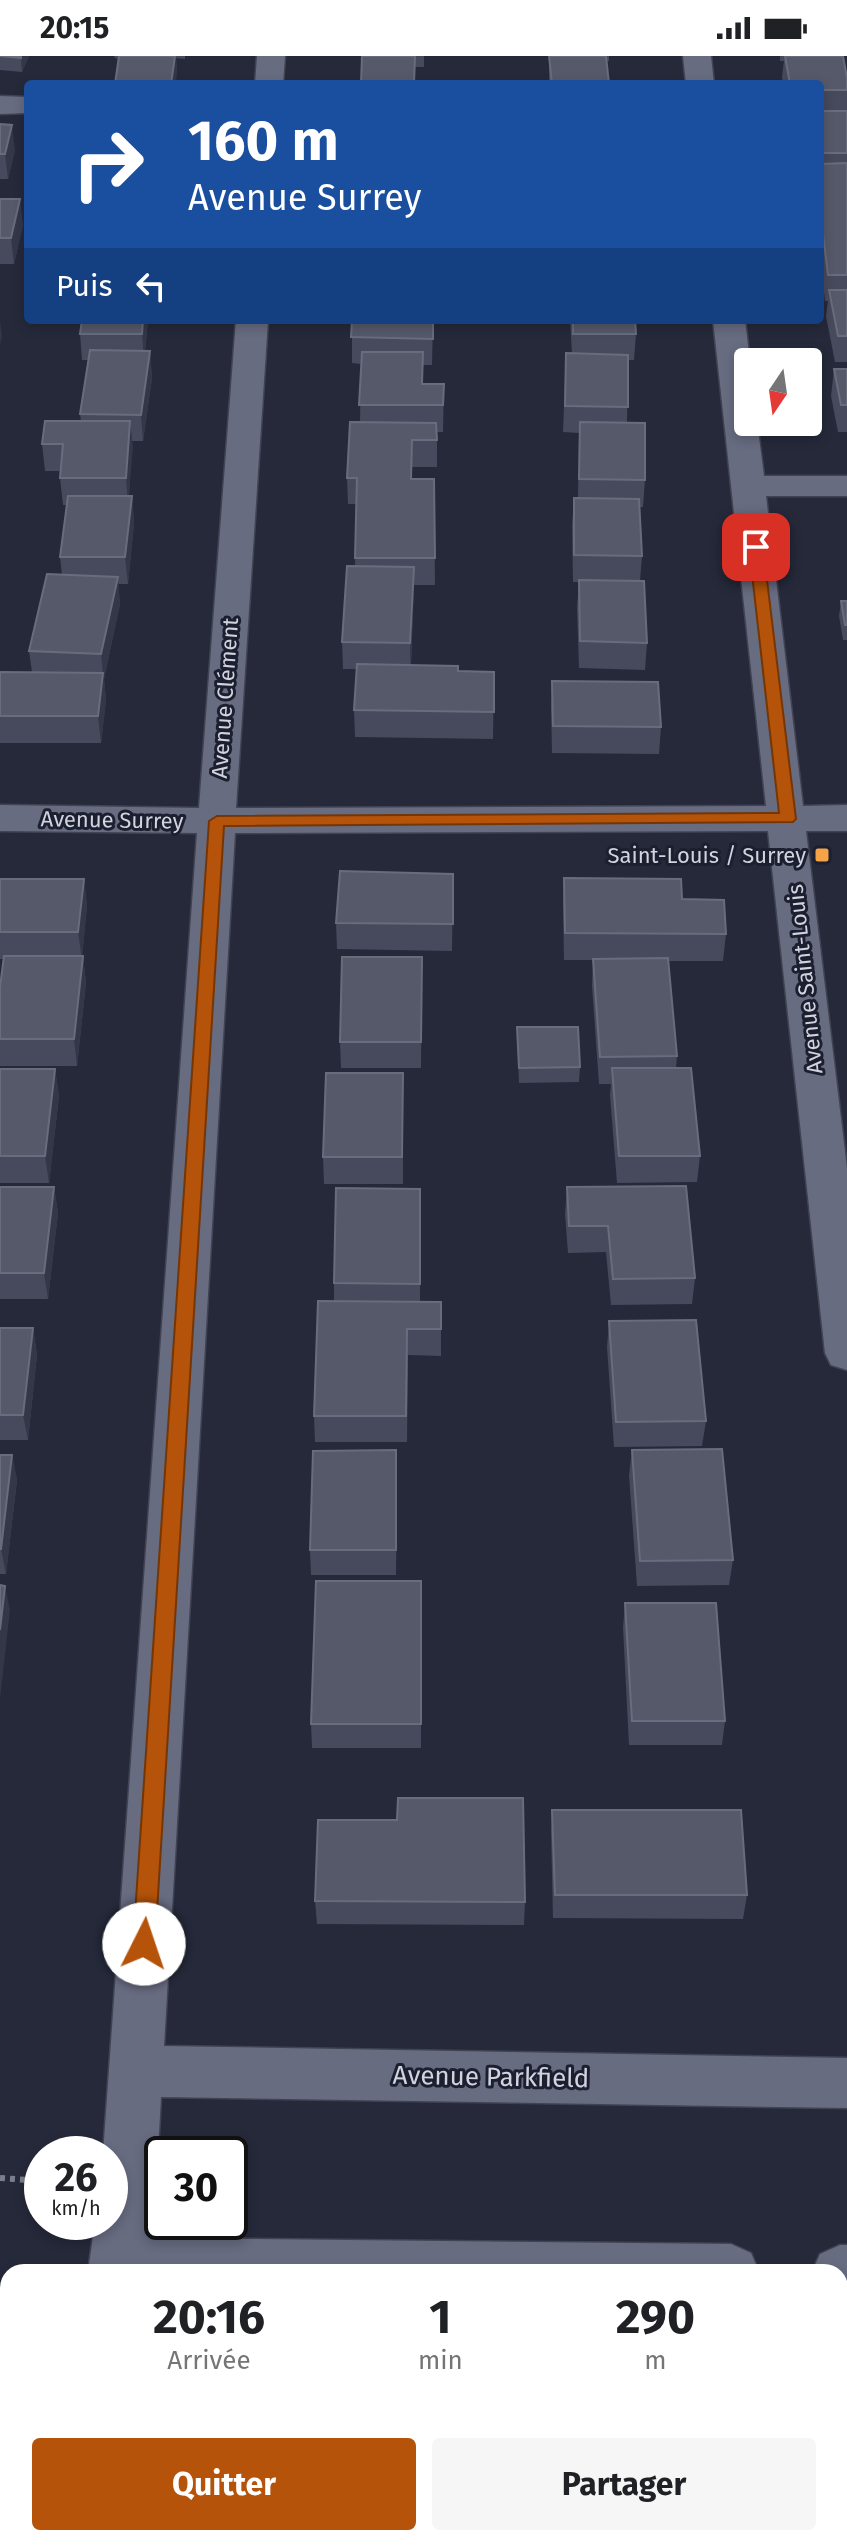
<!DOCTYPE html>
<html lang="fr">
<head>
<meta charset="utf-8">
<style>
	:root { --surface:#fff; --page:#f6f6f6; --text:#202124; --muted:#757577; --accent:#b45309 }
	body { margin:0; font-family:"Fira Sans",sans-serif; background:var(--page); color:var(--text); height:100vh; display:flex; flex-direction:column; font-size:30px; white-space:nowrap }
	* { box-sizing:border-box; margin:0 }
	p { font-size:26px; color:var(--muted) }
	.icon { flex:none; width:44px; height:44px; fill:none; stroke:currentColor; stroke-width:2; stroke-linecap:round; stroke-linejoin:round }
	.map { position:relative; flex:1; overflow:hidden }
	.side { position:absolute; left:0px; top:2208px; width:848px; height:282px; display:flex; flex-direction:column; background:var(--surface); border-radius:24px 24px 0 0; box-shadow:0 4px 12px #0003 }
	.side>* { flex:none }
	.guide { position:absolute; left:24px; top:24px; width:800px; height:244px; border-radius:8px; box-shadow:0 4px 12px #0003; background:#1a4fa0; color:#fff; overflow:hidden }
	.needle { width:52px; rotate:193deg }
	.buttons { position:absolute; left:734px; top:292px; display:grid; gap:16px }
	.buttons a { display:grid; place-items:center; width:88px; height:88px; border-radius:8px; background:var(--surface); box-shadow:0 4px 12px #0003; font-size:40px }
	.speed { position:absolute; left:24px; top:2080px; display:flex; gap:16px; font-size:40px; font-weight:700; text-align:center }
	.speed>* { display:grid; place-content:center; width:104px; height:104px; border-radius:50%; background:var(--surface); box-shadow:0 4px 12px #0003; line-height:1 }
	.speed small { font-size:20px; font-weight:400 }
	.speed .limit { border:4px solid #111; border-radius:12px; background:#fff; color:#111 }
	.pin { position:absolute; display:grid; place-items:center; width:68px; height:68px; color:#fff; margin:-34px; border-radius:16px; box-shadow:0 4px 12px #0006 }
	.me { position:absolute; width:88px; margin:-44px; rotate:4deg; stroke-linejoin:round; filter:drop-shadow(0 0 6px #0008) }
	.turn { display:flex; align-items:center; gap:28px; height:168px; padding:0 32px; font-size:36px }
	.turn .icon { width:104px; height:104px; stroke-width:2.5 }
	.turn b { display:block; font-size:56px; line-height:68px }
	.then { display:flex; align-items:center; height:76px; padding:0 32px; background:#0003; gap:16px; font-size:30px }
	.eta { display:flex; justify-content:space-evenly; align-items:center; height:136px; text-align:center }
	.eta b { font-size:48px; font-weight:700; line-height:56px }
	.button { display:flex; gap:16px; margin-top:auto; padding:16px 32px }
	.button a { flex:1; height:92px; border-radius:8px; background:var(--accent); color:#fff; font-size:32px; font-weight:700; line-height:92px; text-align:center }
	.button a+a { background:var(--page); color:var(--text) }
	.status { display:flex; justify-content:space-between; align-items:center; height:56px; padding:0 40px; background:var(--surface); direction:ltr }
	.status svg { height:22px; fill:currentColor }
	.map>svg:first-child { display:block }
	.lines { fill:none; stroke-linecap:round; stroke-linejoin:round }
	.minor-casing { stroke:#414352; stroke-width:3 }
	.path { stroke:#7b7e8c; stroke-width:6; stroke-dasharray:5 5; stroke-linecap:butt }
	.minor { fill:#686c81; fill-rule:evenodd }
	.wall { fill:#464a5c }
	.shaded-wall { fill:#333748 }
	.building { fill:#55596a; stroke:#696c7c; stroke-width:2 }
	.route { fill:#b45309; stroke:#753606; stroke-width:2 }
	.poi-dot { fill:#f5a346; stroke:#1c1f30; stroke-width:3 }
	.labels { text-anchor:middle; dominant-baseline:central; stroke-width:6; stroke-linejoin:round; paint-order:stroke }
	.street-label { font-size:22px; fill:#d1d3df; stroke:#1c1f30 }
	.poi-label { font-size:22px; fill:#d1d3df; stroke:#1c1f30; text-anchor:end }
	.near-street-label { font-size:26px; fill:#d1d3df; stroke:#1c1f30 }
</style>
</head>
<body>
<div class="status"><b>20:15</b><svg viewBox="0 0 49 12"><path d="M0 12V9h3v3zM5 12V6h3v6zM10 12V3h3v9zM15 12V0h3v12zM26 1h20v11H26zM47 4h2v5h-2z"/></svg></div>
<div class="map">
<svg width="847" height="2489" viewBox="0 0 847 2489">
	<rect width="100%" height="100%" fill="#25293a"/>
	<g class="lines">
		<g class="minor-casing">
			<g id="minor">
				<polygon points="257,0 285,0 283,28 255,28"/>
				<polygon points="683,0 711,0 714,28 686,28"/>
				<polygon points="0,40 28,41 28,57 0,58"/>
				<polygon points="236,264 268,264 236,752 766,750 713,264 745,264 750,306 748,366 757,366 764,420 847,420 847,440 766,440 803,750 847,749 847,775 806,775 847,1112 847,1314 831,1309 825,1297 768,775 235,777 164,1990 847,2002 847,2052 161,2041 156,2131 149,2182 731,2188 751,2197 759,2216 88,2216 95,2166 110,2166 110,2098 103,2098 197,777 0,775 0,749 199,752"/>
				<polygon points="840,2189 847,2189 847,2245 840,2245 840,2216 812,2216 820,2198"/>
				<rect x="67" y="2482" width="60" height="7"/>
			</g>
		</g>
		<polyline class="path" points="0,2122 42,2125"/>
		<use href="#minor" class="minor"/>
	</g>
	<g class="wall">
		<polygon points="0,0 29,0 22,16 0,14"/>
		<polygon points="114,0 185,0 185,3 176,2 177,16 115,2"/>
		<polygon points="362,0 424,0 424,11 415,11"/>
		<polygon points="549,0 609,0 609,5 606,5 609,28 549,28"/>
		<polygon points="780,0 843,0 847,22 847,306 835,306 826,260 828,245 825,245 820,201 820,28 783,28 782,21 784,5 780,5"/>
		<polygon points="0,68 15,94 8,123 0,123"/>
		<polygon points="0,143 23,169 14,208 0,208"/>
		<polygon points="82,264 148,264 145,295 150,295 152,322 143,385 132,385 129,440 132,440 134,467 128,528 118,528 120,548 104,623 106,644 101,687 0,687 0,616 32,616 29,595 62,519 60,501 67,449 63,449 60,422 60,415 45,415 42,388 81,365 80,358 88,304 82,304 80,278"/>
		<polygon points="352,264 460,264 460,266 433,264 432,309 423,309 422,328 444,328 443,376 437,376 437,411 412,411 412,423 434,423 435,529 414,529 411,609 458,615 494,616 493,683 355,681 354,654 357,613 343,613 342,586 355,510 356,448 348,448 347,422 360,366 361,308 352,307"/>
		<polygon points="570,264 635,264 636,278 634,304 628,304 627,367 645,424 643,451 640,451 642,500 640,525 647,587 645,614 579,612 577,551 579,526 573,526 572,469 574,442 578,442 579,377 563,376 566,297 572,298"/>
		<polygon points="834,313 847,313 847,376 838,376 831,340"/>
		<polygon points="841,545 847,545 847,584 843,584 839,560"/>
		<polygon points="552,625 661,671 659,698 552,697 551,652"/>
		<polygon points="453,818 452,895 337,893 336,867"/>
		<polygon points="564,822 682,843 726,878 723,905 668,905 677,1000 676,1012 700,1100 697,1126 617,1127 610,1039 611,1028 599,1028 592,930 593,904 564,904 563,848"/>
		<polygon points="0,823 84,823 87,850 82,900 83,900 86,927 77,1010 0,1010 0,931 4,903 0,903"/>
		<polygon points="422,901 421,1012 341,1012 340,986"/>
		<polygon points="517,971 580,1011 579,1026 519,1027"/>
		<polygon points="0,1013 55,1013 59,1040 49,1127 0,1127"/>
		<polygon points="403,1017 403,1128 324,1128 323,1101"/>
		<polygon points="0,1131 54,1131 58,1157 48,1243 0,1243"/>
		<polygon points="567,1131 695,1222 692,1248 611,1249 606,1196 568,1197 565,1158"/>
		<polygon points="420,1133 420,1246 441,1246 441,1300 408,1299 407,1386 315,1386 314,1360 334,1245 334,1227"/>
		<polygon points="609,1265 706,1365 702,1390 614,1391 607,1291"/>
		<polygon points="0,1272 33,1272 37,1299 28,1384 0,1384"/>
		<polygon points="632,1394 733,1504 729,1529 637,1530 629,1419"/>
		<polygon points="0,1399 12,1399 17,1424 6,1518 0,1518"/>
		<polygon points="397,1420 396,1519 311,1519 310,1494"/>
		<polygon points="421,1525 421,1692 312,1692 311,1668"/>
		<polygon points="625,1547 725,1665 722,1689 629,1689 623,1572"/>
		<polygon points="552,1754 747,1839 743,1863 553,1862 551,1777"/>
		<polygon points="397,1764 525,1846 524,1869 317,1868 315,1845"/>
		<polygon points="620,2482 795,2482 796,2489 620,2489"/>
	</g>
	<g class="shaded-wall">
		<polygon points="21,0 29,0 22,16 21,2"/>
		<polygon points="175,0 176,0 177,16 176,28 171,28"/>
		<polygon points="12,69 15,94 8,123 5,98"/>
		<polygon points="20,143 23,169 14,208 11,182"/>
		<polygon points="143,264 148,264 144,304 142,278"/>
		<polygon points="0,265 2,280 0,289"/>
		<polygon points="150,295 152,322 143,385 141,359"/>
		<polygon points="130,365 133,391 128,448 126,422"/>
		<polygon points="132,440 134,467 128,528 125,501"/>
		<polygon points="414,511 414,538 410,614 410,587"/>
		<polygon points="118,521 120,548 104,623 106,644 101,687 98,660 103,619 101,598"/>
		<polygon points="84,823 87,850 82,903 78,876"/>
		<polygon points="83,900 86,927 77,1010 74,983"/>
		<polygon points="55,1013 59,1040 49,1127 45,1100"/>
		<polygon points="54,1131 58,1157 48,1243 44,1217"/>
		<polygon points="33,1272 37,1299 28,1384 23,1359"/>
		<polygon points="12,1399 17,1424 6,1518 1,1493"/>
		<polygon points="5,1530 10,1554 0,1643 0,1574"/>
	</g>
	<g class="building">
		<polygon points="0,0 21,0 21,2"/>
		<polygon points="119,0 175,0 171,28 115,28"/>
		<polygon points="362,0 415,0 414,28 361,28"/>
		<polygon points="549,0 606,0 609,28 552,28"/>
		<polygon points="785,0 843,0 847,22 847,34 820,34 820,28 790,28"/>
		<rect x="820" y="55" width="27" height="42"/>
		<polygon points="0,68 12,69 5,98 0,98"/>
		<polygon points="847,107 847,219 828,219 821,161 820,161 820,108"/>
		<polygon points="0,143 20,143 11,182 0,182"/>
		<polygon points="829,234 847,234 847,280 838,280"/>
		<polygon points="82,264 143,264 142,278 80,278"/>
		<polygon points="352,264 433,264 433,283 351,281"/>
		<polygon points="573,264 635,264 636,278 573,278"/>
		<polygon points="90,294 150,295 141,359 80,358"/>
		<polygon points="362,296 423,296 422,328 444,328 443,349 359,349"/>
		<polygon points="566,297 628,299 628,351 565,350"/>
		<polygon points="834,313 847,313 847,349 841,349"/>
		<polygon points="45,365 130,365 126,422 60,422 63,388 42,388"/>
		<polygon points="350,366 436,367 437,384 412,384 411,423 434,423 435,502 355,502 357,422 347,422"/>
		<polygon points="580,366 645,367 645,424 579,423"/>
		<polygon points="68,440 132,440 125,501 60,501"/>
		<polygon points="574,442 639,443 642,500 574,499"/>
		<polygon points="347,510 414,511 410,587 342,586"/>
		<polygon points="47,518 118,521 101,598 29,595"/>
		<polygon points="579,524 644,525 647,587 580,585"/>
		<polygon points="841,545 847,545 847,569 845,569"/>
		<polygon points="357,608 458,610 458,615 494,616 494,656 354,654"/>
		<polygon points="0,616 103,617 98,660 0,660"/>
		<polygon points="552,625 658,626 661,671 553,670"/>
		<polygon points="340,815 453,818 453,868 336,867"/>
		<polygon points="564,822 681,823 682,843 724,844 726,878 565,877"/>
		<polygon points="0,823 84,823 78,876 0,876"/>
		<polygon points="4,900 83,900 74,983 0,983 0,931"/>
		<polygon points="342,901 422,901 421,986 340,986"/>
		<polygon points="668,902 677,1000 600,1001 593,903"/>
		<polygon points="517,971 578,971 580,1011 519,1012"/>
		<polygon points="612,1012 691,1012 700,1100 619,1100"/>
		<polygon points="0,1013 55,1013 45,1100 0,1100"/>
		<polygon points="326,1017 403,1017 402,1101 323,1101"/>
		<polygon points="686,1130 695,1222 613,1223 608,1170 569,1170 567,1131"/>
		<polygon points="0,1131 54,1131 44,1217 0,1217"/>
		<polygon points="336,1132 420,1133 420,1228 334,1227"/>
		<polygon points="318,1245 441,1246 441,1273 407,1273 406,1360 314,1360"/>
		<polygon points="696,1264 706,1365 616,1366 609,1265"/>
		<polygon points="0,1272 33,1272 23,1359 0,1359"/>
		<polygon points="722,1393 733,1504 640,1505 632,1394"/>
		<polygon points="396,1394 396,1494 310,1494 313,1395"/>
		<polygon points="0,1399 12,1399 1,1493 0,1493"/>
		<polygon points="316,1525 421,1525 421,1668 311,1668"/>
		<polygon points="0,1529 5,1530 0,1574"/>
		<polygon points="625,1547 716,1547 725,1665 632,1665"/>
		<polygon points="398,1742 523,1742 525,1846 315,1845 318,1764 397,1764"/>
		<polygon points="552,1754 741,1754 747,1839 555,1839"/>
		<polygon points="298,2482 469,2482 469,2489 297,2489"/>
		<polygon points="623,2482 795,2482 796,2489 624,2489"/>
	</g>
	<polygon class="route" points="756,487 763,491 796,763 793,766 224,770 155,1888 152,1895 144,1898 136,1895 133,1888 209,765 217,760 779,757 749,491"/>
	<rect class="poi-dot" x="814" y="791" width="16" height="16" rx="4"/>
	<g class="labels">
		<g class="street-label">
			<text transform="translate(225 642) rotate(-86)">Avenue Clément</text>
			<text transform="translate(112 764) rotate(1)">Avenue Surrey</text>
			<text transform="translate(805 923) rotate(-96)">Avenue Saint-Louis</text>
		</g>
		<g class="poi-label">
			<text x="806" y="799">Saint-Louis / Surrey</text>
		</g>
		<g class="near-street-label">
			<text transform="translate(491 2021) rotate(1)">Avenue Parkfield</text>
		</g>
	</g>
</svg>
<div class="buttons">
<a><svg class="needle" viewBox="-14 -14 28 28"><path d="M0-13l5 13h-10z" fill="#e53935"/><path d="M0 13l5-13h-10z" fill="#757577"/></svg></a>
</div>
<div class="speed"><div>26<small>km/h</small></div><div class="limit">30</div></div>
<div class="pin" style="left:756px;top:491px;background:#d93025"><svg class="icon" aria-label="arrive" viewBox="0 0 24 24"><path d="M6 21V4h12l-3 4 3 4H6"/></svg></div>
<svg class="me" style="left:144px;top:1888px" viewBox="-20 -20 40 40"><circle r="19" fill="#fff"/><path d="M0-13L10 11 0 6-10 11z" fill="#b45309"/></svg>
<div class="guide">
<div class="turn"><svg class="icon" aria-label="right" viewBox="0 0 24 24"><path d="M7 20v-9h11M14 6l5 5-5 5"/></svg><div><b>160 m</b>Avenue Surrey</div></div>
<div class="then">Puis<svg class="icon" aria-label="left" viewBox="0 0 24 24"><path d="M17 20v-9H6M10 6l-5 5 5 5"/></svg></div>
</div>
<section class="side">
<div class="eta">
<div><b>20:16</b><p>Arrivée</p></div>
<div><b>1</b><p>min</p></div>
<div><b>290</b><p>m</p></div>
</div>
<div class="button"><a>Quitter</a><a>Partager</a></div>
</section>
</div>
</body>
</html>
